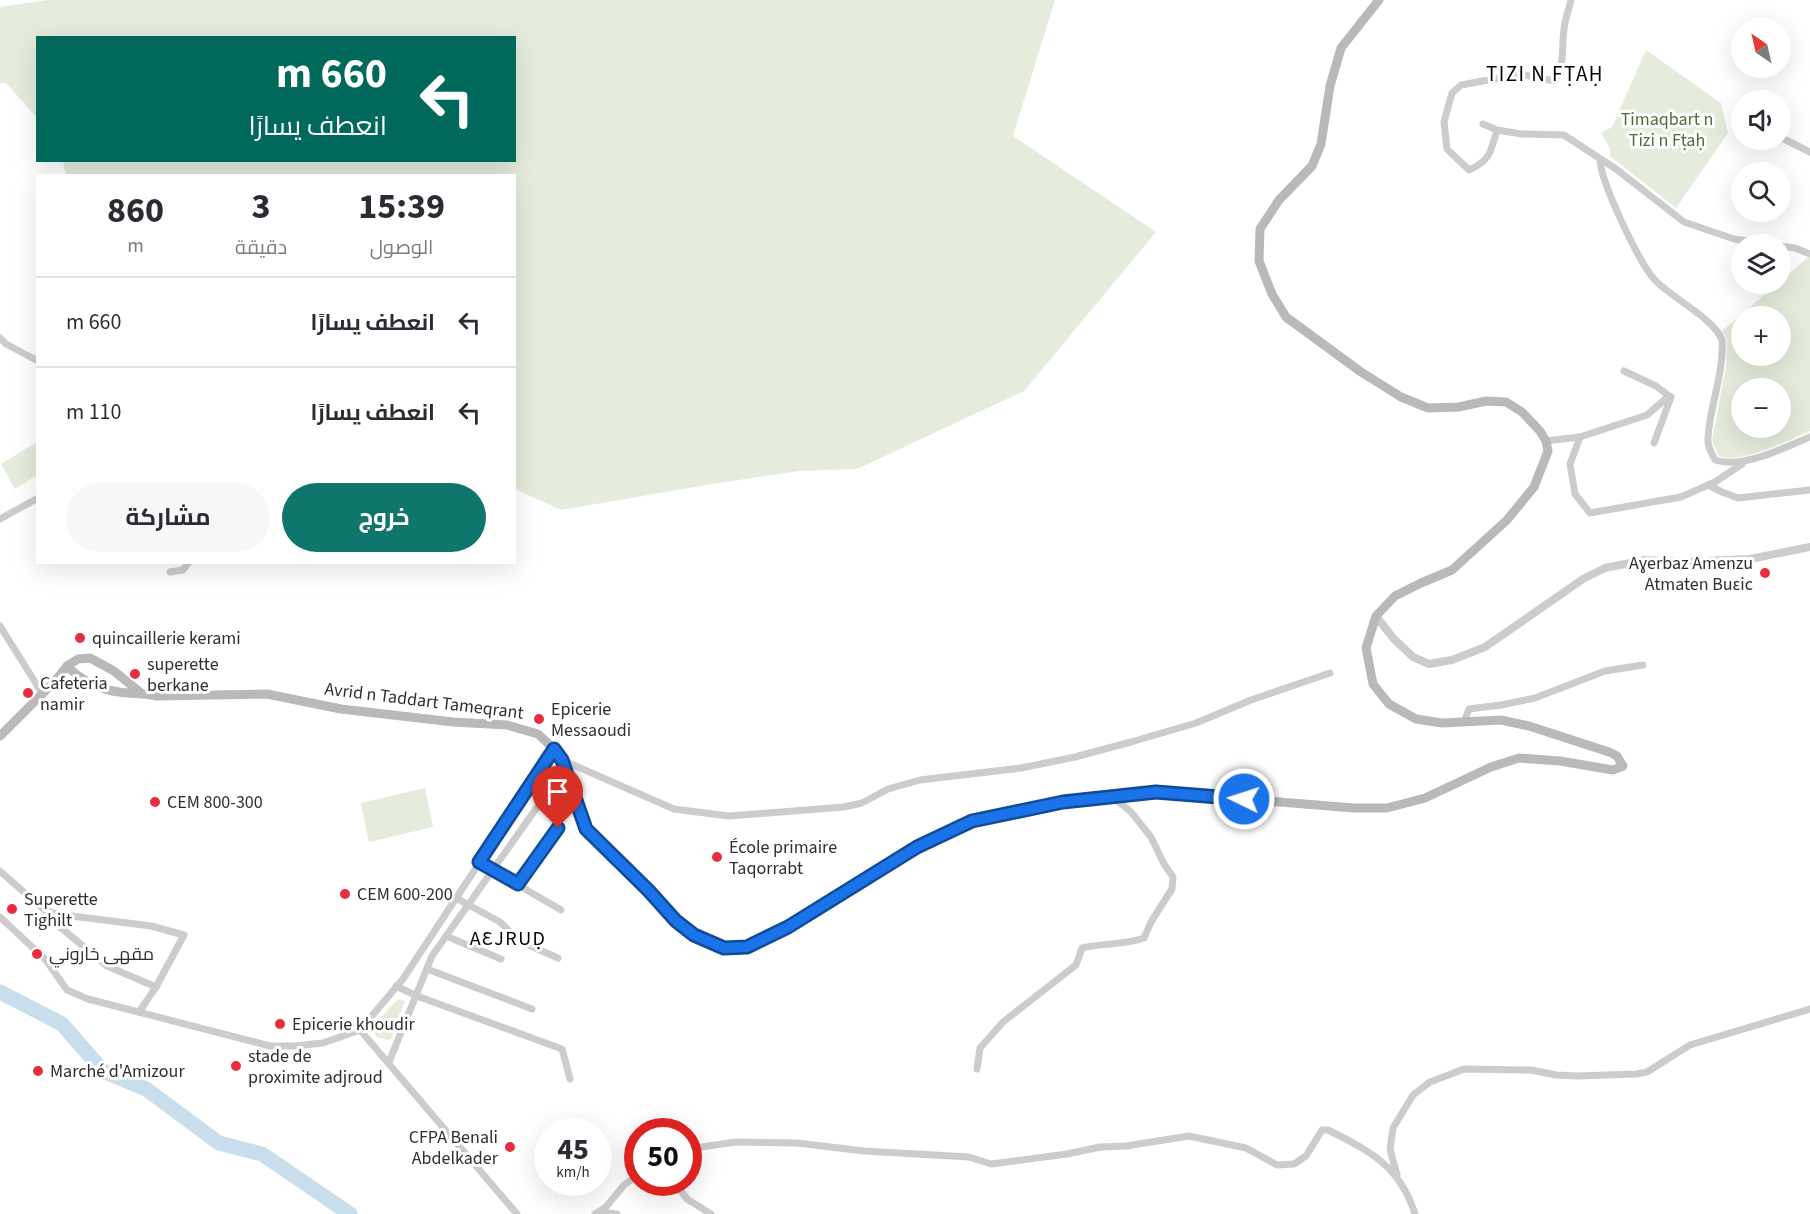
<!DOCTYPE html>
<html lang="ar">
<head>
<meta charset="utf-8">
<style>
	:root { --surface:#fff; --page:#f7f7f7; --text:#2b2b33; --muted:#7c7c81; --line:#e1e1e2; --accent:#0f766e }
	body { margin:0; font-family:"Source Sans 3",Cairo,sans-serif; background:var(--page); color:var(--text); direction:rtl; height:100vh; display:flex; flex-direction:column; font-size:22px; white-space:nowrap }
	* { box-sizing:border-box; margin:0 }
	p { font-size:20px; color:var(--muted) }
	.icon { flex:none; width:33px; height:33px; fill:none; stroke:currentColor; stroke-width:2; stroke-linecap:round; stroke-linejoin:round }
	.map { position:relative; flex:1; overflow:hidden; direction:ltr }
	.panel { position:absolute; left:36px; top:174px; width:480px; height:390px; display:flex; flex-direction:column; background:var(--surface); border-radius:0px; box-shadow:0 6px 24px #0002; direction:rtl }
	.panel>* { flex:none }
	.guide { position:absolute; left:36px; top:36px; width:480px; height:126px; border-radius:0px; box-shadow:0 6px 24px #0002; direction:rtl; background:#00695c; color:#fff; overflow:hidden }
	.needle { width:39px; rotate:326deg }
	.fabs { position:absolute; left:1731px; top:18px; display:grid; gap:12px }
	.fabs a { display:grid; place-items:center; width:60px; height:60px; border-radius:50%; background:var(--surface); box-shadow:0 6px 24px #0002; font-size:30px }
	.speed { position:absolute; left:534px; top:1118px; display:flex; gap:12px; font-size:30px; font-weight:700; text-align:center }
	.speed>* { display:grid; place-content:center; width:78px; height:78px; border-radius:50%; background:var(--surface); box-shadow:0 6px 24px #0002; line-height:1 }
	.speed small { font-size:15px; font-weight:400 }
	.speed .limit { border:9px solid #d22; background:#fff; color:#111 }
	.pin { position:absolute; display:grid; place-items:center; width:51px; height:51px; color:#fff; margin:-62px -26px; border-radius:50% 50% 50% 0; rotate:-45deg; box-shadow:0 0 6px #0007 }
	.pin .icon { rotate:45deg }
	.me { position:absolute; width:66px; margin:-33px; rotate:274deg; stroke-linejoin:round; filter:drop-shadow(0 0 4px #0008) }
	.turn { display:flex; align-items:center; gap:21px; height:126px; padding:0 30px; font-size:27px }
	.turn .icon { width:78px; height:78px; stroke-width:2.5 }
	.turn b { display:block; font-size:42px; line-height:51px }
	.eta { display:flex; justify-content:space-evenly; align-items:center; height:102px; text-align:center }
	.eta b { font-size:36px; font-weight:700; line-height:42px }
	.cta { display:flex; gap:12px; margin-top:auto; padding:12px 30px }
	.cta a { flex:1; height:69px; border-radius:36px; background:var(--accent); color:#fff; font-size:24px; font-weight:700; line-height:69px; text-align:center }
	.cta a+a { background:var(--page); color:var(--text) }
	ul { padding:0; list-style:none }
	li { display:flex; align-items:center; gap:18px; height:90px; padding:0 30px; border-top:2px solid var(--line) }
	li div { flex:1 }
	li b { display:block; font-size:22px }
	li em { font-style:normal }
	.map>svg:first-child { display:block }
	.green { fill:#e5ecdc; fill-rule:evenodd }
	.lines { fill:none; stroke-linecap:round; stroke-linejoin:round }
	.river { stroke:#c8deec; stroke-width:15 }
	.minor { stroke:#ccc; stroke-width:7 }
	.tertiary { stroke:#ccc; stroke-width:8 }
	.secondary { stroke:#b9b9b9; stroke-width:9 }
	.route-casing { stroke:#114b97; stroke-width:15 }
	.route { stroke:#1a73e8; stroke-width:10 }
	.poi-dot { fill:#e82e3c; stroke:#fff; stroke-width:2 }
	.labels { text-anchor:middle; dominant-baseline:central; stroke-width:6; stroke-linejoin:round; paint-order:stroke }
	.park-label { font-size:18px; fill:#526b3b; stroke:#fff }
	.poi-label { font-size:18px; fill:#2f2f2f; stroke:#fff; text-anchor:start }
	.street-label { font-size:18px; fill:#2f2f2f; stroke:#fff }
	.neighbourhood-label { font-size:20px; letter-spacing:1.5px; fill:#000; stroke:#fff }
	.quarter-label { font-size:21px; letter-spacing:1.5px; fill:#000; stroke:#fff }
</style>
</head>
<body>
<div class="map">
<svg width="1810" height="1214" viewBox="0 0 1810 1214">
	<rect width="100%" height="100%" fill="#fff"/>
	<g class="green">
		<polygon points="48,0 1055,0 1013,136 1156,232 1024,391 857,469 799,471 718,483 561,510 515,489 514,176 66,176 63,161 514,160 514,38 38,38 37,118 6,83 0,83 0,7"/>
		<polygon points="1646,50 1721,103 1728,133 1676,208 1610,156 1610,148 1601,133 1612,127"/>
		<path d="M1808 257 1810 258V431C1787 441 1742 464 1719 456L1712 441 1726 367 1727 340 1722 331 1777 284H1780L1781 281ZM1742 316H1780V356H1742ZM1742 388H1780V428H1742Z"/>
		<polygon points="37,442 37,475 15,489 1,464"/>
		<polygon points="425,788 433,827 369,842 361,803"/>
		<polygon points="398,999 405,1001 391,1039 388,1040 376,1037 373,1026"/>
	</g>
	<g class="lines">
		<polyline class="river" points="0,992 62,1024 103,1071 146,1089 219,1143 262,1154 350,1214"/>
		<g class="minor">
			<polyline points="1483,124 1497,130 1522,134 1564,135 1616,169 1684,222 1734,239 1767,244"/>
			<path d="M1497 130C1491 151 1490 161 1469 170L1447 149 1444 122 1452 93 1461 85 1494 79 1525 75 1554 81C1566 62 1561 50 1564 29 1565 19 1569 10 1571 0"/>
			<polyline points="1780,137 1810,152"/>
			<path d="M1600 159C1600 181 1639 262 1654 279 1671 298 1714 318 1722 340 1723 344 1722 349 1722 353 1721 382 1709 410 1708 439 1707 446 1712 454 1715 460 1744 469 1783 448 1810 437"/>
			<polyline points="1780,246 1795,248 1810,254"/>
			<polyline points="0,338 6,344 38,361"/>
			<polyline points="1580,437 1570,464 1575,494 1590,513 1681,497 1715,482 1742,464"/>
			<polyline points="1546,441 1580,437 1647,415 1669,396 1656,386 1624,371"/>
			<polyline points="1654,443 1671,397 1669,396"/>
			<polyline points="1708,485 1722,492 1738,498 1810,490"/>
			<polyline points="0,519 38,498"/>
			<polyline points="170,572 183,570 189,562"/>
			<polyline points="0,626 42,693"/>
			<polyline points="1464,722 1469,709 1501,705 1535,698 1605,671 1643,665"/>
			<polyline points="562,760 674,809 729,816 844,807 862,803 888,789 920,780 1021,768 1075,757 1131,742 1196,723 1251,700 1330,673"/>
			<polyline points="479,862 561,910"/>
			<polyline points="0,871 43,909 56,914 151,926 184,935 156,987 139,1012"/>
			<polyline points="518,884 558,828"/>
			<polyline points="456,898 500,922 519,941 558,958"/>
			<polyline points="56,914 60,927 107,966 156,987"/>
			<polyline points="0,917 45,959 67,990 88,999 270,1046 295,1046 323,1043 360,1030"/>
			<polyline points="446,936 501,959"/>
			<polyline points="427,969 532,1009"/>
			<polyline points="396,986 417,996 562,1049 570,1079"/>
			<polyline points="360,1030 403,979 554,749"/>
			<polyline points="360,1030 517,1214"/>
			<polyline points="389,1062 432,956 564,769"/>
			<path d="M977 1069 980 1048 1003 1022 1076 965 1082 948C1103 943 1124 945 1144 938L1151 922 1172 889 1173 877 1164 864 1151 837 1131 812 1113 797"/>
			<path d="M688 1149 736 1142 797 1143 864 1151 969 1157 991 1164 1067 1154 1100 1147 1126 1146 1189 1136 1246 1148 1277 1165 1294 1164 1306 1156 1322 1130H1328C1370 1151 1400 1166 1415 1214"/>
			<polyline points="1397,1175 1390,1149 1393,1128 1413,1095 1430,1082 1464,1069 1531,1070 1556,1075 1578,1076 1636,1074 1647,1072 1690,1045 1810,1009"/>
			<polyline points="674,1182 687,1199 711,1214"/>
			<polyline points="599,1212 617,1214"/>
			<polyline points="595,1214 606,1207 624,1185 638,1175"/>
		</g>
		<polyline class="tertiary" points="1376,616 1393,638 1413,657 1429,664 1452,660 1485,647 1583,579 1605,568 1645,560 1682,562 1750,559 1810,547"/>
		<g class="secondary">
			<path d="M67 666C79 679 101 690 119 692 132 694 144 693 157 696L267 694 341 709 453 722 507 725 538 734 554 749 562 760 586 829 649 891 676 921 694 935 724 948 747 947 788 927 917 847 972 821 1063 802 1156 792 1354 808H1387L1425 798 1491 767 1519 758 1560 761 1613 770 1623 766 1617 756 1609 752 1529 726 1501 720 1442 723 1416 719 1389 704 1373 684 1366 648 1376 616 1395 596 1421 583 1452 570 1507 520 1534 487 1548 451 1546 441 1540 431 1522 412 1506 402 1486 401 1459 407 1428 408 1401 397 1361 372 1286 317 1272 294 1259 261 1260 229 1279 200 1312 166 1321 144 1330 86 1341 48 1379 0"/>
			<polyline points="0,736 55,681 67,666 78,659 90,658 114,671 141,693"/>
		</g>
	</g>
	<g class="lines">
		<g class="route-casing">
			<polyline id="route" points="558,828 518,884 479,862 554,749 562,760 586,829 649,891 676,921 694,935 724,948 747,947 788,927 917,847 972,821 1063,802 1156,792 1244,799"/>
		</g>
		<use href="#route" class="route"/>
	</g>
	<g class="poi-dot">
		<circle cx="1765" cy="573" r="6"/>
		<circle cx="80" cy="638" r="6"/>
		<circle cx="135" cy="674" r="6"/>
		<circle cx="28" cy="693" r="6"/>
		<circle cx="539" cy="719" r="6"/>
		<circle cx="155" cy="802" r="6"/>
		<circle cx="717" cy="857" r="6"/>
		<circle cx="345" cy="894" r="6"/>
		<circle cx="12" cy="909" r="6"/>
		<circle cx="37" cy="954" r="6"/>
		<circle cx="280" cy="1024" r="6"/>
		<circle cx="236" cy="1066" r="6"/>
		<circle cx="38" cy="1071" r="6"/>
		<circle cx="510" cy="1147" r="6"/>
	</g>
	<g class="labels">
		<g class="park-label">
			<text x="1667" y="119">Timaqbart n<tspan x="1667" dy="21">Tizi n Fṭaḥ</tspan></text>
		</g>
		<g class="poi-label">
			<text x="1753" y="563" text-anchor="end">Aɣerbaz Amenzu<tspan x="1753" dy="21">Atmaten Buɛic</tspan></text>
			<text x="92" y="638">quincaillerie kerami</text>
			<text x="147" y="664">superette<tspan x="147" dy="21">berkane</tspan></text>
			<text x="40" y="683">Cafeteria<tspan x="40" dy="21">namir</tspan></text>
			<text x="551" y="709">Epicerie<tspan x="551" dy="21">Messaoudi</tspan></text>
			<text x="167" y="802">CEM 800-300</text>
			<text x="729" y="847">École primaire<tspan x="729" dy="21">Taqorrabt</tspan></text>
			<text x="357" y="894">CEM 600-200</text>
			<text x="24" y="899">Superette<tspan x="24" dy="21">Tighilt</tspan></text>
			<text x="49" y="954">مقهى خاروني</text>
			<text x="292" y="1024">Epicerie khoudir</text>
			<text x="248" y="1056">stade de<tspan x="248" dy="21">proximite adjroud</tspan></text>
			<text x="50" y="1071">Marché d'Amizour</text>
			<text x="498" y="1137" text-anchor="end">CFPA Benali<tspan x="498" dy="21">Abdelkader</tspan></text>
		</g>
		<g class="street-label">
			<text transform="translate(424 701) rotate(7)">Avrid n Taddart Tameqrant</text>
		</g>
		<g class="neighbourhood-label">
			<text x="508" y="939">AƐJRUḌ</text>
		</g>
		<g class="quarter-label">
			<text x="1545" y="74">TIZI N FṬAḤ</text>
		</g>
	</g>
</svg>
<div class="fabs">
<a><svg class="needle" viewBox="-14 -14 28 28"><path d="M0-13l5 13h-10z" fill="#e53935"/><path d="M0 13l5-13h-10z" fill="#7c7c81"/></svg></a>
<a><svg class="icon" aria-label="sound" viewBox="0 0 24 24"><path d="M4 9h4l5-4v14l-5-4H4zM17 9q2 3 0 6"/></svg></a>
<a><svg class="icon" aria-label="search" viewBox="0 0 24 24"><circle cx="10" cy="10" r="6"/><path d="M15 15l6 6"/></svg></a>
<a><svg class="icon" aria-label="layers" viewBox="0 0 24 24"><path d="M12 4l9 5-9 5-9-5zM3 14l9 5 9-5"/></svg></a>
<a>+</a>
<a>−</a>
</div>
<div class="speed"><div>45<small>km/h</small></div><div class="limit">50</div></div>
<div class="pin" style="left:558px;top:828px;background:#d93025"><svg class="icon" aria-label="arrive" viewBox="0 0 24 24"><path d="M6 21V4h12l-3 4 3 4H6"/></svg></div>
<svg class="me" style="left:1244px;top:799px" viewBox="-20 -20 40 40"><circle r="17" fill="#1a73e8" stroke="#fff" stroke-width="3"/><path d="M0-11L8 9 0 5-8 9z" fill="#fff"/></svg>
<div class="guide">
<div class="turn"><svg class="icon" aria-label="left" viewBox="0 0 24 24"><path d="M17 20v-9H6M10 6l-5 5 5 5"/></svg><div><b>660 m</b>انعطف يسارًا</div></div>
</div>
<section class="panel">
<div class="eta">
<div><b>15:39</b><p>الوصول</p></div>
<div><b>3</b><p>دقيقة</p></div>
<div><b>860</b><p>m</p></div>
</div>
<ul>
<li><svg class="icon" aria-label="left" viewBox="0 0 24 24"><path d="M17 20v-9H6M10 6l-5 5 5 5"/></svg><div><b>انعطف يسارًا</b></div><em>660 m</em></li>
<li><svg class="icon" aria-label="left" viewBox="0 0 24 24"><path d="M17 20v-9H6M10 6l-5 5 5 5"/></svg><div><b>انعطف يسارًا</b></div><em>110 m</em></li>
</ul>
<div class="cta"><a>خروج</a><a>مشاركة</a></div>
</section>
</div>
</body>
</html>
